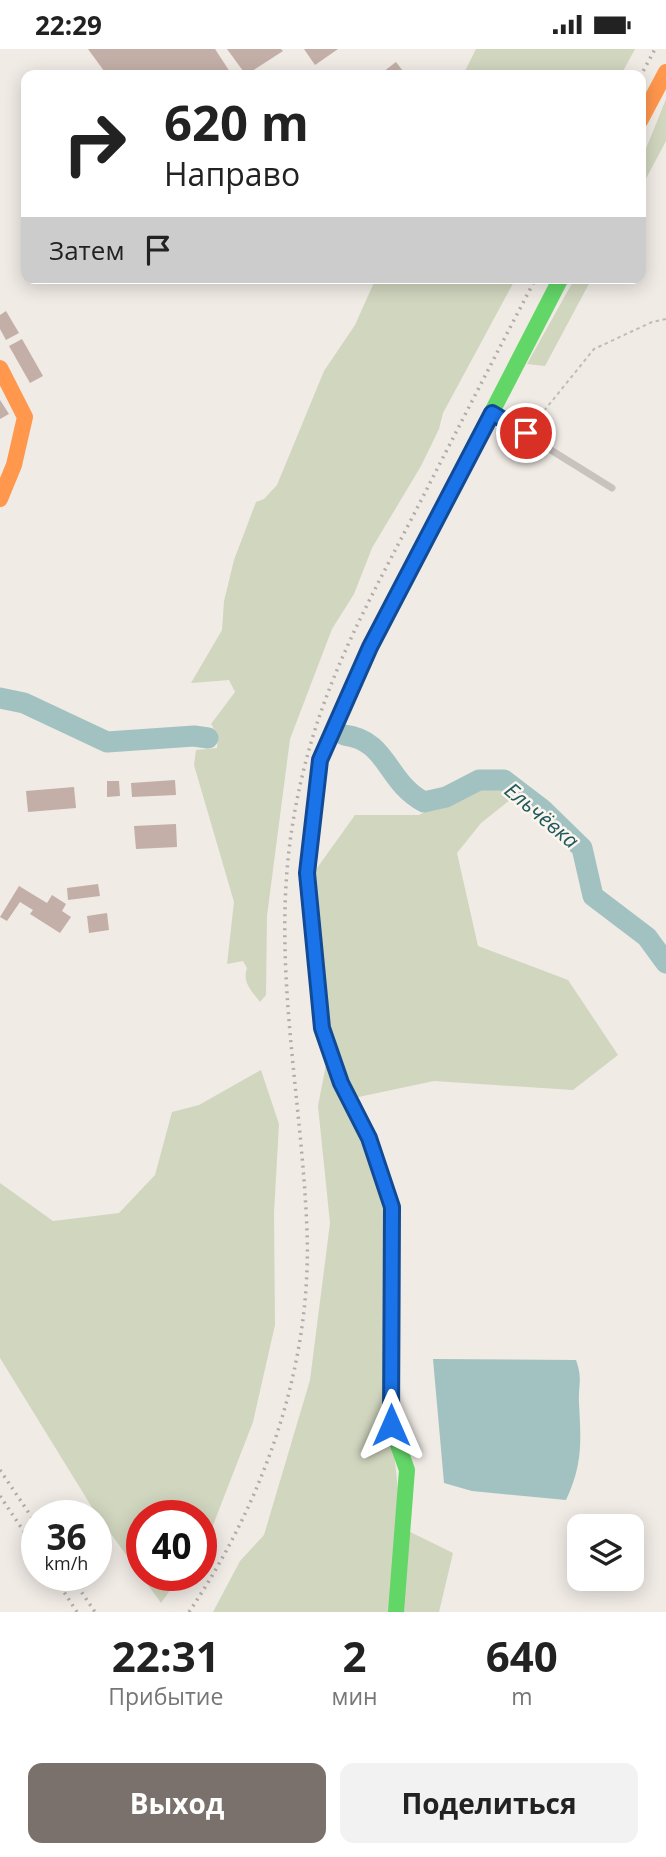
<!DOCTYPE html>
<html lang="ru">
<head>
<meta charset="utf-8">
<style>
	:root { --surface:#fff; --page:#f2f2f2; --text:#222; --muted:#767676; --accent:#7a716c }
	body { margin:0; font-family:"Open Sans",sans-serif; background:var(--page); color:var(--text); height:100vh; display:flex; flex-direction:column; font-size:26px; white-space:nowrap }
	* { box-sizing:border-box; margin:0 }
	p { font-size:23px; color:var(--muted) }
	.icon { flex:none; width:38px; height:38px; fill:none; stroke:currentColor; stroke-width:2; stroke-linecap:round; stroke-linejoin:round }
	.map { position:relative; height:1563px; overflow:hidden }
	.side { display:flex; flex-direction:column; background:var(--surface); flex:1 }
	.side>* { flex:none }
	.guide { position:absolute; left:21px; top:21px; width:625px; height:214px; border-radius:14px; box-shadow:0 4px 18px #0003; background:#fff; color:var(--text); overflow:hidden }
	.fabs { position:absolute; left:567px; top:1465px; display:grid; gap:14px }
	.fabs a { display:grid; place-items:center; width:77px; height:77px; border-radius:14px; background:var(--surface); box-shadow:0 4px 18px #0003; font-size:35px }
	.speed { position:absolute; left:21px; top:1451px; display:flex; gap:14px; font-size:35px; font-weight:700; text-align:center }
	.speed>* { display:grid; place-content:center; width:91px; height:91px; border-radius:50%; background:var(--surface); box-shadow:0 4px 18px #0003; line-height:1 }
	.speed small { font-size:18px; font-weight:400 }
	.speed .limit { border:10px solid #d22; background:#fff; color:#111 }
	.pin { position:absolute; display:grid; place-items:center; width:60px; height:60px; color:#fff; margin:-30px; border:4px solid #fff; border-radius:50%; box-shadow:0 2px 7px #0007 }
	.me { position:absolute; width:77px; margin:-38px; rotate:0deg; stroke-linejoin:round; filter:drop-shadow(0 0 5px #0008) }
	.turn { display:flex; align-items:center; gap:24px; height:147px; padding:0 28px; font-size:32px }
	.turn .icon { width:91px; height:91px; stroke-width:2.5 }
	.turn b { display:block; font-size:49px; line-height:60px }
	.then { display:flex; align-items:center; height:66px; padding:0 28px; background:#0003; gap:14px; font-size:26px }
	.eta { display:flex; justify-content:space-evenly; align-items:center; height:119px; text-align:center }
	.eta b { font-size:42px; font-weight:700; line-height:49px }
	.action { display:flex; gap:14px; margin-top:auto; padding:14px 28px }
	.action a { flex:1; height:80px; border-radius:14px; background:var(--accent); color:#fff; font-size:28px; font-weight:700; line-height:80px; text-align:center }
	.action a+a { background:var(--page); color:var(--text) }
	.status { display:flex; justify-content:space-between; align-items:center; height:49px; padding:0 35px; background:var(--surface); direction:ltr }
	.status svg { height:19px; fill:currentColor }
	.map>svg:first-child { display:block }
	.green { fill:#d1d6bf }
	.water { fill:#a1c2c1 }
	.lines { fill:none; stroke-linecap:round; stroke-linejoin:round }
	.river { stroke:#a1c2c1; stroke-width:21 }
	.building { fill:#c3afa7 }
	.path { stroke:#c2bbb6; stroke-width:2; stroke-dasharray:3.5 3.5; stroke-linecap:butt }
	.lane { stroke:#c9c3be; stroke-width:7 }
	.fast { stroke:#63d668; stroke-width:16 }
	.slow { stroke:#ff974d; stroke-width:16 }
	.rail { stroke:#b1aca8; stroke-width:3.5; stroke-dasharray:2 5; stroke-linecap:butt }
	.route-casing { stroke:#114b97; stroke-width:18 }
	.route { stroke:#1a73e8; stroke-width:12 }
	.labels { text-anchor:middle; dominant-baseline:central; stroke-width:5; stroke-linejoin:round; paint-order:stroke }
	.water-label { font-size:21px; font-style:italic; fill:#1f5a5e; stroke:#fbf5ee }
</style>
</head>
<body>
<div class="status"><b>22:29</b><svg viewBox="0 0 49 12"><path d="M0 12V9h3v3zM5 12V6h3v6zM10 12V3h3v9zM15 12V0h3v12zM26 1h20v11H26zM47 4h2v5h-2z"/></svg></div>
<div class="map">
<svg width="666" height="1563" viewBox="0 0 666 1563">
	<rect width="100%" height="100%" fill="#f0ebe5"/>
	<g class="green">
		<polygon points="476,0 635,0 621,26 463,26"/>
		<polygon points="666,50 666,92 641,139 641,112"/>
		<path d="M376 229H516L443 364 439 380 421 417 372 499 354 545 332 580 290 690 267 867 266 946 260 953C251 941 242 933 247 919L243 912 227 915 234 853 194 716 196 701 217 699 218 686 211 675 235 643 229 631 191 634 222 581 224 552 234 511 256 453 264 450 277 436 324 322 355 276Z"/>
		<polygon points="575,229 592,229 545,317 527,315"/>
		<polygon points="488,731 520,743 481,774 457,804 478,897 568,931 618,1006 573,1041 434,1032 349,1050 392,1158 391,1375 402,1479 453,1504 439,1563 213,1563 240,1512 264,1486 310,1331 330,1174 318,1057 329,1000 307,833 355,766 419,766"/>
		<polygon points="261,1021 279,1075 274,1164 275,1276 253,1373 210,1484 201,1496 201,1466 142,1466 142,1526 181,1526 161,1554 93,1460 0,1309 0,1134 53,1172 119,1164 155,1126 172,1063 199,1056"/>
	</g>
	<path class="water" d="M433 1310 576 1311C583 1331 578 1335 579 1354 581 1392 583 1415 566 1451L472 1442 444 1434Z"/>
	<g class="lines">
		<g class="river">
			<polyline points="0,649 24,654 107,693 194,687 208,689"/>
			<path d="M344 686C388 691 386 733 424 753L446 748 479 731H504L542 760 582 799 593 847 647 888 666 914"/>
		</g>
	</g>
	<g class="building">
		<polygon points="88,0 215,0 232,26 107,26"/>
		<polygon points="227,0 281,0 283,2 246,26"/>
		<polygon points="304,0 338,0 315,16"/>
		<polygon points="396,13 406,26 379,26"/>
		<polygon points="6,262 19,284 6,291 0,280 0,266"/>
		<polygon points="22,290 43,327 30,334 9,297"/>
		<polygon points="0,351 9,365 0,370"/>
		<polygon points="175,731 176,746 132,748 131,734"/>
		<polygon points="107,732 119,732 120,747 107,748"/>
		<polygon points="74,738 76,759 28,763 26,742"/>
		<polygon points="176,775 177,798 136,800 134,777"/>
		<polygon points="98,835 100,847 68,851 67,839"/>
		<polygon points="19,837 47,854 52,846 66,855 62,862 71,868 60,884 30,865 33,861 20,853 7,872 0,868"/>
		<polygon points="107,864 109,881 89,884 87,867"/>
	</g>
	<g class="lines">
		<polyline class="path" points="531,378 594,300 652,273 666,270"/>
		<polyline class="lane" points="493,365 612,439"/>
		<g class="fast">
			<polyline points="446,452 561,229"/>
			<polyline points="307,828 322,979 341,1034 369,1089 392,1158 391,1376 407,1421 396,1563"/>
		</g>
		<g class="slow">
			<polyline points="640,72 666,23"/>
			<polyline points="0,319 25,368 14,416 0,450"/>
			<polyline points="307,828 320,711 370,598 446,452"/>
		</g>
		<g class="rail">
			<polyline points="640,28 655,0"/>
			<polyline points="0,1421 37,1476"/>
			<polyline points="0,1447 37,1502"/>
			<polyline points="53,1526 77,1563"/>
			<polyline points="70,1526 95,1563"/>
			<path d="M189 1563C264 1452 312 1317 307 1182 302 1047 271 914 292 779 311 657 356 576 412 469 453 389 494 309 536 229"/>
		</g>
	</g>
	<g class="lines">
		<g class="route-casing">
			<polyline id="route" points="391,1376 392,1158 369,1089 341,1034 322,979 307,824 320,711 370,598 492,364 526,384"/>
		</g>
		<use href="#route" class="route"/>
	</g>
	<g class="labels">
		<g class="water-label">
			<text transform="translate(542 766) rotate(40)">Ельчёвка</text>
		</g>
	</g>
</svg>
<div class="fabs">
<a><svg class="icon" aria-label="layers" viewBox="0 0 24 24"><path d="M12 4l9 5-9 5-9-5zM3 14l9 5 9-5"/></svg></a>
</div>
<div class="speed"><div>36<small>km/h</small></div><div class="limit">40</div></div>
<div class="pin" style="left:526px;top:384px;background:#d93025"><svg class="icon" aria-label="arrive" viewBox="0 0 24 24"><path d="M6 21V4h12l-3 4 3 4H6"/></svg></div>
<svg class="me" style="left:391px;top:1376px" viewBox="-20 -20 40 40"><path d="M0-17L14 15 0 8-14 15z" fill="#1a73e8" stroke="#fff" stroke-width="4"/></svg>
<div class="guide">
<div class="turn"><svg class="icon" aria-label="right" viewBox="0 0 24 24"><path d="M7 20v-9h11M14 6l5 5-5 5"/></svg><div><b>620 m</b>Направо</div></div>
<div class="then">Затем<svg class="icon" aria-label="arrive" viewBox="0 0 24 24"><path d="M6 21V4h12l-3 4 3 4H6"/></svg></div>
</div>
</div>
<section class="side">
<div class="eta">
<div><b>22:31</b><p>Прибытие</p></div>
<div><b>2</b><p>мин</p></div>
<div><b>640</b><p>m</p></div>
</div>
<div class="action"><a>Выход</a><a>Поделиться</a></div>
</section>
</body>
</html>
